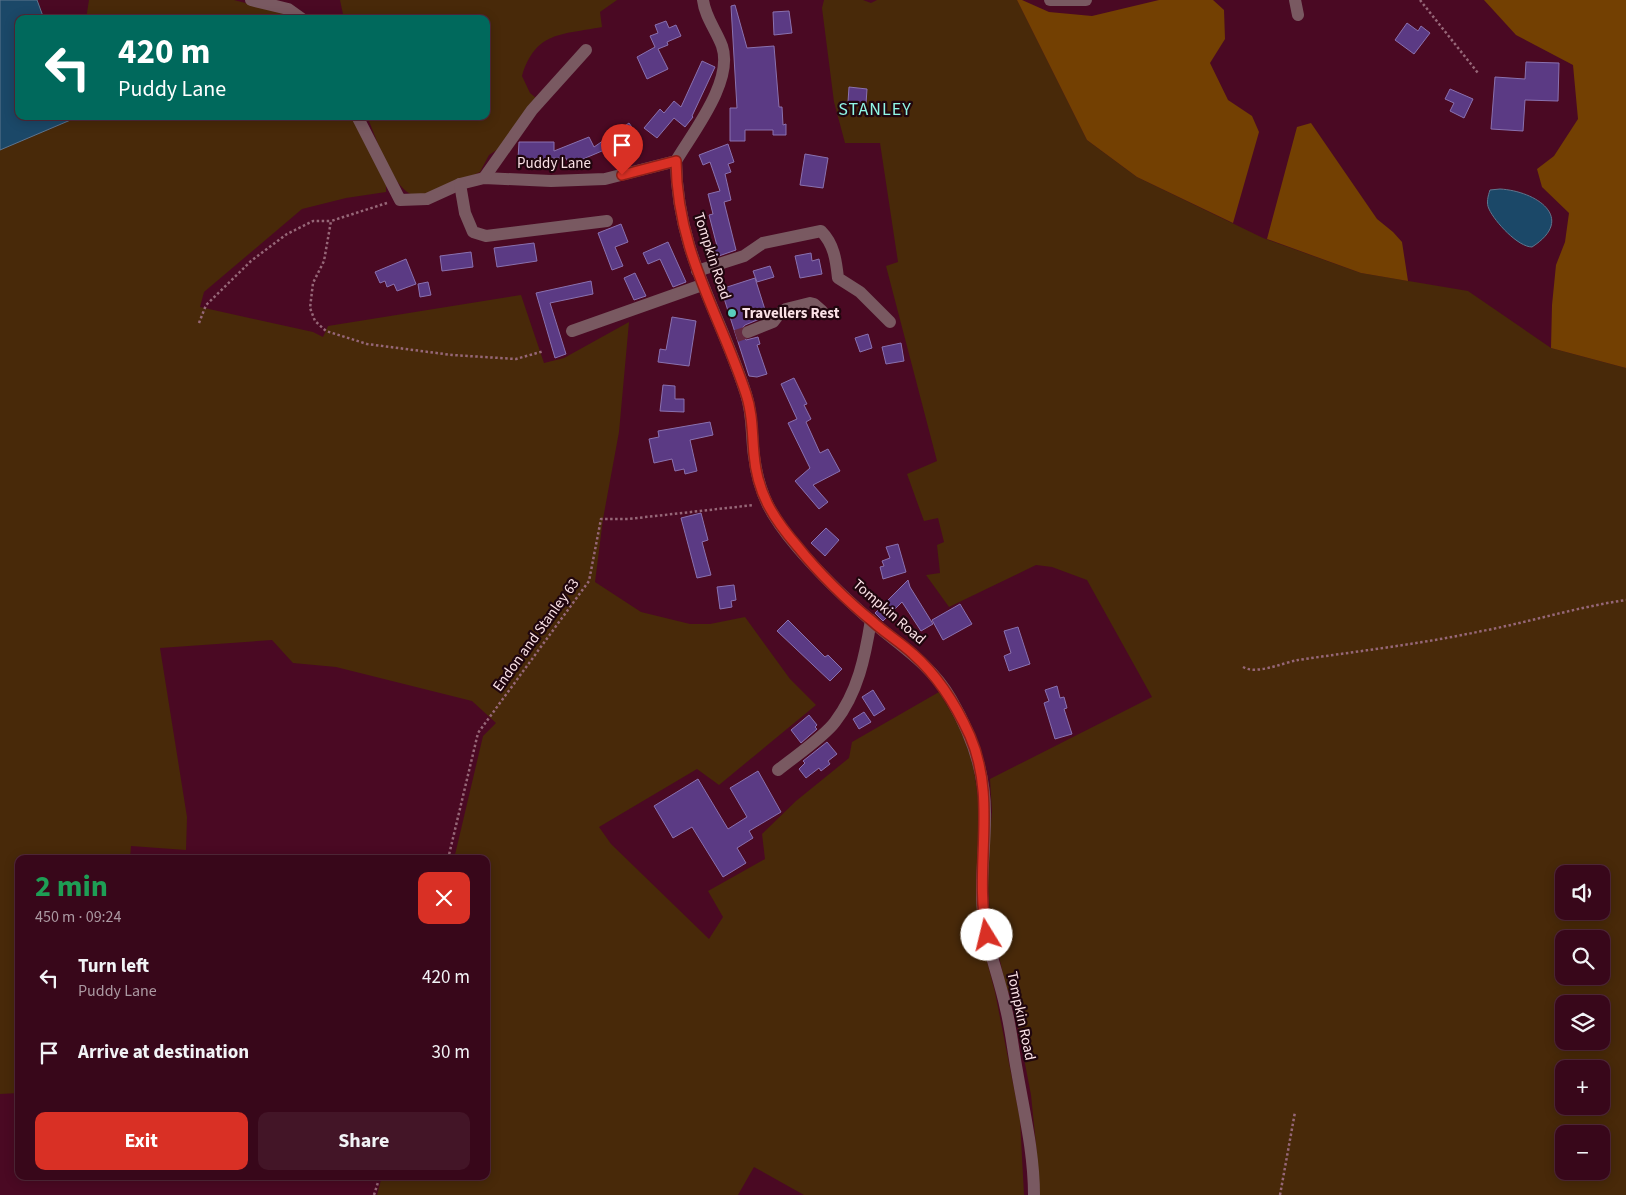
<!DOCTYPE html>
<html lang="en">
<head>
<meta charset="utf-8">
<style>
	:root { --surface:#38071a; --page:#431527; --text:#f1f3f6; --muted:#ab99a2; --line:#522839; --accent:#d93025 }
	body { margin:0; font-family:"Source Sans 3",sans-serif; background:var(--page); color:var(--text); height:100vh; display:flex; flex-direction:column; font-size:19px; white-space:nowrap }
	* { box-sizing:border-box; margin:0 }
	p { font-size:16px; color:var(--muted) }
	.icon { flex:none; width:28px; height:28px; fill:none; stroke:currentColor; stroke-width:2; stroke-linecap:round; stroke-linejoin:round }
	.map { position:relative; flex:1; overflow:hidden }
	.panel { position:absolute; left:15px; top:855px; width:475px; height:325px; display:flex; flex-direction:column; background:var(--surface); border-radius:10px; box-shadow:0 2px 12px #0003,0 0 0 1px var(--line) }
	.panel>* { flex:none }
	.top-card { position:absolute; left:15px; top:15px; width:475px; height:105px; border-radius:10px; box-shadow:0 2px 12px #0003,0 0 0 1px var(--line); background:#00695c; color:#fff; overflow:hidden }
	.fabs { position:absolute; left:1555px; top:865px; display:grid; gap:10px }
	.fabs a { display:grid; place-items:center; width:55px; height:55px; border-radius:10px; background:var(--surface); box-shadow:0 2px 12px #0003,0 0 0 1px var(--line); font-size:25px }
	.pin { position:absolute; display:grid; place-items:center; width:42px; height:42px; color:#fff; margin:-51px -21px; border-radius:50% 50% 50% 0; rotate:-45deg; box-shadow:0 0 5px #0007 }
	.pin .icon { rotate:45deg }
	.me { position:absolute; width:55px; margin:-28px; rotate:351deg; stroke-linejoin:round; filter:drop-shadow(0 0 4px #0008) }
	.turn { display:flex; align-items:center; gap:18px; height:105px; padding:0 20px; font-size:22px }
	.turn .icon { width:65px; height:65px; stroke-width:2.5 }
	.turn b { display:block; font-size:35px; line-height:42px }
	.round { display:grid; place-items:center; flex:none; width:52px; height:52px; border-radius:10px; background:var(--page) }
	.overview { display:flex; align-items:center; justify-content:space-between; height:85px; padding:0 20px }
	h1 { font-size:30px; font-weight:700; line-height:38px; color:#1e9e55 }
	.button { display:flex; gap:10px; margin-top:auto; padding:10px 20px }
	.button a { flex:1; height:58px; border-radius:10px; background:var(--accent); color:#fff; font-size:20px; font-weight:700; line-height:58px; text-align:center }
	.button a+a { background:var(--page); color:var(--text) }
	ul { padding:0; list-style:none }
	li { display:flex; align-items:center; gap:15px; height:75px; padding:0 20px }
	li div { flex:1 }
	li b { display:block; font-size:19px }
	li em { font-style:normal }
	.map>svg:first-child { display:block }
	.green { fill:#482909; fill-rule:evenodd }
	.forest { fill:#734002 }
	.water { fill:#1b4868; stroke:#5e768e }
	.building { fill:#5b3a84; stroke:#8a71af }
	.lines { fill:none; stroke-linecap:round; stroke-linejoin:round }
	.minor-tunnel { stroke:#642940; stroke-width:12; stroke-dasharray:12 6; stroke-linecap:butt }
	.path { stroke:#966778; stroke-width:2.5; stroke-dasharray:2.5 2.5; stroke-linecap:butt }
	.minor { stroke:#795961; stroke-width:12 }
	.route-casing { stroke:#8d1f18; stroke-width:12 }
	.route { stroke:#d93025; stroke-width:9 }
	.poi-dot { fill:#5acebd; stroke:#20060e; stroke-width:2 }
	.labels { text-anchor:middle; dominant-baseline:central; stroke-width:4.5; stroke-linejoin:round; paint-order:stroke }
	.street-label { font-size:15px; fill:#fae1e6; stroke:#20060e }
	.poi-label { font-size:15px; font-weight:bold; fill:#fae1e6; stroke:#20060e; text-anchor:start }
	.quarter-label { font-size:18px; letter-spacing:1px; fill:#90f7e6; stroke:#20060e }
</style>
</head>
<body>
<div class="map">
<svg width="1626" height="1195" viewBox="0 0 1626 1195">
	<rect width="100%" height="100%" fill="#4a0923"/>
	<g class="green">
		<polygon points="89,0 234,0 288,14 294,19 86,19"/>
		<path d="M340 0H617L600 12 602 27C561 35 536 31 522 76L530 93 536 98 498 149 489 155 480 172C465 179 430 198 414 195 393 191 375 135 367 116H486V19H344Z"/>
		<path d="M824 0H863L871 3 877 0H1017L1087 140 1137 177 1263 238 1361 273 1468 291 1551 348 1626 368V1195H1038L1037 1155 1031 1095 1013 1001 1006 987 990 917 987 869 992 812 990 779 1152 697 1087 580 1052 567 1036 565 949 607 926 575 940 573 937 545 944 542 938 518 924 521 907 474 937 461 886 266 898 262 880 143H845L834 102 822 8ZM1564 874H1601V911H1564ZM1564 939H1601V976H1564ZM1564 1004H1601V1041H1564ZM1564 1069H1601V1106H1564ZM1564 1134H1601V1171H1564Z"/>
		<polygon points="80,116 353,116 386,181 386,192 346,198 302,209 204,292 200,307 313,332 323,337 328,326 521,295 544,363 564,358 629,322 619,432 603,519 595,582 641,612 690,624 710,624 745,617 790,679 816,705 719,785 697,769 599,827 611,844 709,939 723,917 708,891 765,859 762,834 796,801 849,758 852,742 939,692 963,732 974,769 981,820 976,878 978,927 995,992 1020,1119 1024,1195 804,1195 754,1167 738,1195 377,1195 382,1176 486,1176 486,859 454,859 483,736 496,723 472,701 336,667 293,663 272,640 160,648 187,817 186,850 131,846 130,859 19,859 19,1093 0,1094 0,150"/>
	</g>
	<g class="forest">
		<polygon points="1017,0 1022,0 1049,12 1092,16 1159,0 1213,0 1224,10 1225,39 1210,63 1228,100 1252,116 1259,132 1233,223 1137,177 1087,140"/>
		<polygon points="1484,0 1626,0 1626,368 1551,348 1552,305 1556,265 1565,242 1569,213 1542,187 1537,169 1554,156 1578,119 1573,65 1516,35"/>
		<polygon points="1311,123 1377,219 1393,232 1402,242 1408,281 1361,273 1267,239 1297,127"/>
	</g>
	<g class="water">
		<polygon points="0,0 37,0 44,19 19,19 19,116 80,116 0,150"/>
		<path d="M1500 189C1536 191 1577 218 1532 247 1518 247 1495 222 1489 209 1486 203 1488 196 1490 190Z"/>
	</g>
	<g class="building">
		<polygon points="735,5 747,48 774,46 779,107 782,107 783,125 786,124 786,135 773,135 773,130 745,130 745,141 730,141 730,108 737,108 731,6"/>
		<polygon points="789,11 792,33 774,35 773,12"/>
		<polygon points="666,21 669,28 676,25 681,36 667,42 668,45 658,49 668,69 647,79 637,57 655,47 650,36 658,33 655,25"/>
		<polygon points="1407,23 1418,31 1421,26 1430,33 1414,54 1395,40"/>
		<polygon points="702,61 715,67 692,116 693,117 685,127 674,118 657,138 644,128 660,109 664,113 674,101 681,107"/>
		<polygon points="1526,62 1559,63 1558,101 1525,100 1523,131 1491,129 1495,77 1525,79"/>
		<polygon points="849,87 867,89 866,104 848,102"/>
		<polygon points="1450,89 1473,99 1464,118 1450,111 1454,103 1445,99"/>
		<polygon points="629,123 638,136 613,154 609,148 569,165 566,158 518,159 519,142 554,142 554,151 589,137 594,147"/>
		<polygon points="728,144 734,162 728,164 731,172 725,174 731,200 724,202 736,250 713,258 710,247 717,246 709,215 713,214 708,194 720,191 710,162 703,165 699,155"/>
		<polygon points="805,154 828,158 823,188 800,185"/>
		<polygon points="621,224 628,242 615,247 623,266 612,270 598,233"/>
		<polygon points="668,242 686,282 673,287 660,259 648,264 643,253"/>
		<polygon points="534,243 537,261 497,267 494,248"/>
		<polygon points="471,252 473,267 442,271 440,256"/>
		<polygon points="811,253 812,261 819,259 822,274 800,278 795,256"/>
		<polygon points="406,259 416,284 397,291 394,284 387,287 385,281 380,283 375,272"/>
		<polygon points="770,266 774,277 757,282 753,271"/>
		<polygon points="635,273 646,296 634,300 624,278"/>
		<polygon points="755,278 767,316 745,325 740,331 741,335 746,340 758,337 760,344 757,345 767,374 757,377 749,376 721,289"/>
		<polygon points="591,281 593,294 550,303 566,354 555,358 536,293"/>
		<polygon points="428,282 431,295 420,297 418,284"/>
		<polygon points="672,317 696,321 689,366 658,362 660,349 666,350"/>
		<polygon points="868,334 872,348 860,352 855,338"/>
		<polygon points="901,343 904,361 886,364 882,347"/>
		<polygon points="794,378 807,404 804,405 811,419 806,422 820,453 828,449 840,471 813,485 828,502 819,509 795,481 810,468 788,423 797,419 781,384"/>
		<polygon points="663,385 675,386 675,399 684,399 684,412 660,411"/>
		<polygon points="710,422 713,435 690,440 697,471 685,474 684,469 675,471 672,459 654,463 649,439 659,437 658,431"/>
		<polygon points="701,513 708,540 702,542 711,575 697,578 681,518"/>
		<polygon points="826,528 839,540 825,556 811,543"/>
		<polygon points="898,544 906,572 883,579 880,567 884,566 882,561 890,558 886,547"/>
		<polygon points="908,580 910,587 933,624 921,631 902,602 883,621 875,613"/>
		<polygon points="734,585 736,600 731,601 732,607 720,609 717,587"/>
		<polygon points="960,604 972,624 943,640 932,620"/>
		<polygon points="788,620 825,657 828,655 842,669 830,681 777,631"/>
		<polygon points="1018,627 1030,664 1009,671 1004,656 1011,653 1004,631"/>
		<polygon points="1057,686 1060,698 1064,697 1067,708 1064,709 1072,734 1055,739 1044,703 1049,701 1045,690"/>
		<polygon points="873,690 885,709 874,716 862,697"/>
		<polygon points="864,712 871,722 859,729 853,719"/>
		<polygon points="809,715 817,725 815,727 817,729 801,743 791,730"/>
		<polygon points="827,742 837,754 828,761 830,764 821,771 819,768 806,778 799,769 805,763 803,761"/>
		<polygon points="758,771 781,812 749,831 753,838 737,848 746,863 723,877 692,827 673,838 654,806 698,779 728,829 747,817 730,788"/>
	</g>
	<g class="lines">
		<polyline class="minor-tunnel" points="736,336 748,332"/>
		<g class="path">
			<polyline points="1420,0 1478,73"/>
			<polyline points="387,203 331,221 324,261 313,283 310,308 315,321 326,331 367,344 452,355 516,359 544,351"/>
			<polyline points="199,323 206,305 251,261 287,234 313,221 330,221"/>
			<path d="M1243 667C1257 675 1282 663 1298 660 1359 651 1421 644 1482 631 1530 622 1577 607 1626 600"/>
			<polyline points="448,859 478,733 589,581 601,519 628,519 754,505"/>
			<polyline points="374,1195 380,1176"/>
			<polyline points="1280,1195 1295,1112"/>
		</g>
		<g class="minor">
			<polyline points="251,0 288,9 302,19"/>
			<polyline points="1050,0 1086,0"/>
			<polyline points="1295,0 1298,15"/>
			<polyline points="357,116 400,200 427,199 460,184 484,178 551,181 605,179 676,161"/>
			<path d="M676 161C677 253 720 312 746 394 753 415 751 435 754 456 759 496 772 517 797 547 819 573 845 598 870 620 899 645 931 664 951 699 972 735 986 776 985 818 985 852 979 887 984 921 988 951 1000 979 1006 1009 1011 1029 1013 1050 1017 1071 1024 1112 1034 1153 1034 1195"/>
			<path d="M676 161C693 132 734 81 722 46 716 30 705 17 703 0"/>
			<polyline points="484,178 532,110 586,50"/>
			<polyline points="460,184 465,213 473,232 486,236 607,221"/>
			<path d="M697 271 744 256 763 243 821 231C834 244 836 260 838 278L860 292 890 322"/>
			<polyline points="572,331 702,285"/>
			<polyline points="748,332 773,322 780,313 786,309 810,303 814,304 822,311"/>
			<path d="M778 770C794 757 824 737 835 722 858 692 865 657 871 620"/>
		</g>
	</g>
	<g class="lines">
		<g class="route-casing">
			<path id="route" d="M622 175 676 161C677 252 719 312 746 394 753 414 752 434 754 454 757 493 773 518 798 547 817 571 848 602 872 621 885 633 900 642 913 654 938 676 956 705 970 736 998 800 973 869 987 935"/>
		</g>
		<use href="#route" class="route"/>
	</g>
	<circle class="poi-dot" cx="732" cy="313" r="5"/>
	<g class="labels">
		<g class="street-label">
			<text x="554" y="163">Puddy Lane</text>
			<text transform="translate(712 256) rotate(72)">Tompkin Road</text>
			<text transform="translate(889 612) rotate(41)">Tompkin Road</text>
			<text transform="translate(536 635) rotate(-54)">Endon and Stanley 63</text>
			<text transform="translate(1021 1016) rotate(78)">Tompkin Road</text>
		</g>
		<g class="poi-label">
			<text x="742" y="313">Travellers Rest</text>
		</g>
		<g class="quarter-label">
			<text x="875" y="109">STANLEY</text>
		</g>
	</g>
</svg>
<div class="fabs">
<a><svg class="icon" aria-label="sound" viewBox="0 0 24 24"><path d="M4 9h4l5-4v14l-5-4H4zM17 9q2 3 0 6"/></svg></a>
<a><svg class="icon" aria-label="search" viewBox="0 0 24 24"><circle cx="10" cy="10" r="6"/><path d="M15 15l6 6"/></svg></a>
<a><svg class="icon" aria-label="layers" viewBox="0 0 24 24"><path d="M12 4l9 5-9 5-9-5zM3 14l9 5 9-5"/></svg></a>
<a>+</a>
<a>−</a>
</div>
<div class="pin" style="left:622px;top:175px;background:#d93025"><svg class="icon" aria-label="arrive" viewBox="0 0 24 24"><path d="M6 21V4h12l-3 4 3 4H6"/></svg></div>
<svg class="me" style="left:987px;top:935px" viewBox="-20 -20 40 40"><circle r="19" fill="#fff"/><path d="M0-13L10 11 0 6-10 11z" fill="#d93025"/></svg>
<div class="top-card">
<div class="turn"><svg class="icon" aria-label="left" viewBox="0 0 24 24"><path d="M17 20v-9H6M10 6l-5 5 5 5"/></svg><div><b>420 m</b>Puddy Lane</div></div>
</div>
<section class="panel">
<div class="overview"><div><h1>2 min</h1><p>450 m · 09:24</p></div><a class="round" style="background:#d93025;color:#fff"><svg class="icon" aria-label="close" viewBox="0 0 24 24"><path d="M6 6l12 12M18 6L6 18"/></svg></a></div>
<ul>
<li><svg class="icon" aria-label="left" viewBox="0 0 24 24"><path d="M17 20v-9H6M10 6l-5 5 5 5"/></svg><div><b>Turn left</b><p>Puddy Lane</p></div><em>420 m</em></li>
<li><svg class="icon" aria-label="arrive" viewBox="0 0 24 24"><path d="M6 21V4h12l-3 4 3 4H6"/></svg><div><b>Arrive at destination</b></div><em>30 m</em></li>
</ul>
<div class="button"><a>Exit</a><a>Share</a></div>
</section>
</div>
</body>
</html>
